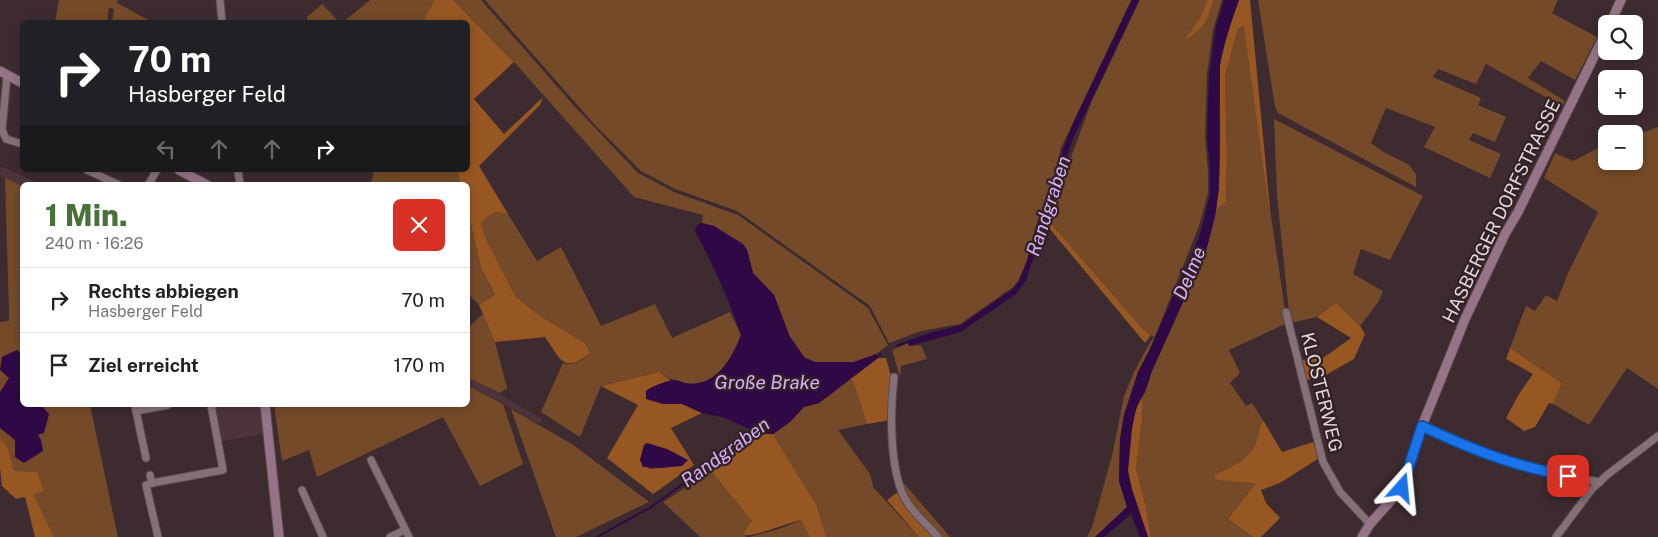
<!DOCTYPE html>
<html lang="de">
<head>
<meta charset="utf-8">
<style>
	:root { --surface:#fff; --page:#f2f2f2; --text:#222; --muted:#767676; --line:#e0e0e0; --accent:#49713a }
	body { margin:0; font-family:"Public Sans",sans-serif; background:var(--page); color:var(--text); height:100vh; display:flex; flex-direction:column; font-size:19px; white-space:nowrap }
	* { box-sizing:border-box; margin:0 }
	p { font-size:16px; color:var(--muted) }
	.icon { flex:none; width:28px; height:28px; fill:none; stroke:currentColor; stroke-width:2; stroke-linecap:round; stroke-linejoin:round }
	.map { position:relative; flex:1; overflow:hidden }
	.sheet { position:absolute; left:20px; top:182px; width:450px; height:225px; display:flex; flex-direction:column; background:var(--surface); border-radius:8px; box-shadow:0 2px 8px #0003 }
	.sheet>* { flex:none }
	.hud { position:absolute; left:20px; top:20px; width:450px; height:152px; border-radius:8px; box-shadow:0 2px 8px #0003; background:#202124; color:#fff; overflow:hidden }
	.buttons { position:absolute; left:1598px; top:15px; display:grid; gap:10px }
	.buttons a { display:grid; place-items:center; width:45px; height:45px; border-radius:8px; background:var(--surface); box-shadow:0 2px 8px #0003; font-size:25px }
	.pin { position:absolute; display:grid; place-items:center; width:42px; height:42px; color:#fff; margin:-21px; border-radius:10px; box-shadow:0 2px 8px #0006 }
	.me { position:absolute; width:55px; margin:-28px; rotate:18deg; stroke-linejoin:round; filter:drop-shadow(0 0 4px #0008) }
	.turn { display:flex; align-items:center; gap:18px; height:105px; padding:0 25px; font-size:22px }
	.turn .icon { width:65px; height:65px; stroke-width:2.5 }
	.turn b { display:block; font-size:35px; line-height:42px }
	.lanes { display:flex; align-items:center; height:48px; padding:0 25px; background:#0003; justify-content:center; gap:25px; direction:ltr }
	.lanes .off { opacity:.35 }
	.round { display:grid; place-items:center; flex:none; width:52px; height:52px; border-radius:8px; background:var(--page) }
	.overview { display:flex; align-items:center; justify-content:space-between; height:85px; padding:0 25px }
	h1 { font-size:30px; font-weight:800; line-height:38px; color:var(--accent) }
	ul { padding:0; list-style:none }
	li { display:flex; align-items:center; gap:15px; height:65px; padding:0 25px; border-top:1px solid var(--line) }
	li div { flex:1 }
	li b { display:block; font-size:19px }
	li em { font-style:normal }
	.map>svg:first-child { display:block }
	.built { fill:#4d343a }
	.green { fill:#744a29 }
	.forest { fill:#965722; fill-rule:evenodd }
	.water { fill:#2f0945 }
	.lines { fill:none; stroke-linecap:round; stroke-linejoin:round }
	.stream { stroke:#2f0945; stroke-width:2 }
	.street-casing { stroke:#594a4e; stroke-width:9 }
	.secondary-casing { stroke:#594a4e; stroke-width:11 }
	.street { stroke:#857175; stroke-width:7 }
	.secondary { stroke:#957485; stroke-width:9 }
	.route-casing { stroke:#114b97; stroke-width:12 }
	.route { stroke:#1a73e8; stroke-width:9 }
	.labels { text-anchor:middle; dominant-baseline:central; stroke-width:4.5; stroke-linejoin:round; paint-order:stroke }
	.street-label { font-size:18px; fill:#e4d8da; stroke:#322125 }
	.water-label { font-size:19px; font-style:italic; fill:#d8b0f9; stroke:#322125 }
</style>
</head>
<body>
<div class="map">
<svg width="1658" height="537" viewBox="0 0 1658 537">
	<rect width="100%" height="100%" fill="#3d2b2f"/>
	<g class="built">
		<polygon points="0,166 43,185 22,186 0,176"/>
		<polygon points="468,378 496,392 542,419 539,424 499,401 468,386"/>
		<polygon points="213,405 262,405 266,433 220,442"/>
	</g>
	<g class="green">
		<polygon points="59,0 117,0 117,3 152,22 112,22 114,9 109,8 107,22 55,22"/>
		<polygon points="370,0 434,0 423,22 343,22"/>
		<polygon points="453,0 481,0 577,109 638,173 674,192 738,215 868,308 888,345 876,354 854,362 815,362 805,358 790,337 774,295 753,273 747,250 714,226 702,223 703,215 634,197 514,62"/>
		<polygon points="485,0 1131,0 1061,148 1052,184 1043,205 1035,229 1027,261 1018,281 1013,287 960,324 921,331 889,343 870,306 737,211 675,189 641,171 595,125"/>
		<polygon points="1140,0 1222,0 1213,30 1207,74 1205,136 1208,171 1208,193 1199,226 1150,349 1138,372 1124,415 1120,439 1119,481 1127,507 1095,537 1087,537 1092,527 1112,456 1124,396 1135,370 1148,346 1154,337 1142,328 1048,220 1091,103"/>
		<polygon points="1258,0 1558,0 1552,13 1597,37 1575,80 1541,61 1528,78 1565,101 1562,106 1486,64 1476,84 1438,69 1433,77 1481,98 1478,105 1506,117 1495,142 1473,133 1469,140 1501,154 1490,178 1424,147 1435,127 1386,108 1371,143 1383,152 1408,164 1416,174 1416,187 1278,113 1275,107"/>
		<polygon points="322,4 339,22 309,22 307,17"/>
		<path d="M1245 26 1269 210 1270 209 1287 323 1229 350 1240 373 1230 383 1246 406 1252 403 1263 420C1259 428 1258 436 1256 443 1250 459 1229 469 1215 474L1225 481H1239L1255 484 1228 519 1253 537H1151L1146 507 1136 468 1142 421V395L1145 392 1152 371 1206 251 1216 210 1226 200 1227 155 1225 76 1238 27Z"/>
		<polygon points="1274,119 1423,196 1390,260 1361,249 1353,274 1383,291 1379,301 1360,326 1336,303 1317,317 1290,323 1277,195"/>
		<polygon points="1658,127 1658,389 1627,368 1589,425 1553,404 1562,383 1510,348 1526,306 1535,311 1546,295 1557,301 1568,273 1598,212 1544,178 1555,153 1573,161 1606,144 1606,161 1634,161 1634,136"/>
		<polygon points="374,170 457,170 461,185 371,185"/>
		<polygon points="5,178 22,186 22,405 90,405 118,537 54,537 50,529 51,537 35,537 24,494 0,444 0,322 9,321 9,311"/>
		<path d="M496 212 508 214 537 261 561 247 601 326 655 304 672 338 730 312 741 335C725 377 701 398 658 372L601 386 580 437 541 412 563 363C574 366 581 361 590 353L585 343 540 316 516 297 487 241 481 223 487 217Z"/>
		<polygon points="468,213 481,268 495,296 479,305 468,294"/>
		<polygon points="483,314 495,342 507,388 500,393 468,378 468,328"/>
		<polygon points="908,343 910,346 921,345 927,359 901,366 900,377 892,350"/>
		<polygon points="849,380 853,381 867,424 838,430 870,474 873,487 919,537 749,537 779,529 801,520 816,504 773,434 790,422 804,407 819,403"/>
		<polygon points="468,386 503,404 523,464 480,486 443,417 317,477 309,450 282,461 274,405 468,405"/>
		<polygon points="511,409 572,444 649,502 576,537 556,537"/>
		<polygon points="711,471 753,522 747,527 743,535 747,537 700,537 663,502"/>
		<path d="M902 481 950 537H939C924 519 908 504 902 481Z"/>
	</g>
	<g class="forest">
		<path d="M434 0H453L514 62 474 99 504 134 543 97 540 105 479 166 508 214 496 212 487 217 481 223 487 241 516 297 540 316 585 343 590 353C563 375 560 358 545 337L495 342 479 305 495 295 481 268 471 225 468 213V185H461L457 170H468V22H423Z"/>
		<path d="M1207 0H1213C1208 21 1203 29 1185 40 1193 27 1204 16 1207 0Z"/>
		<path d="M1239 0H1250L1270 209 1269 210 1244 26 1238 28 1225 76 1227 155 1226 201 1216 210C1223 162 1219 113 1220 65 1224 43 1231 22 1239 0Z"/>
		<polygon points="1048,220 1142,328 1151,335 1145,343 1049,228"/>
		<polygon points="1336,303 1360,326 1365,334 1354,359 1322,377 1306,380 1302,360 1323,358 1351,338 1317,317"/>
		<polygon points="1510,348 1562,383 1553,404 1549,403 1535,427 1524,431 1506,418 1519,394 1533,374 1506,359"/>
		<polygon points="878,358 886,358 891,376 891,420 867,424 853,381 849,380"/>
		<path d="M658 372 671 380 652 387 646 391 663 404H682L702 413 671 428 694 465 653 494 607 458 638 405 601 386ZM644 445 682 465 650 469 640 460Z"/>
		<path d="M1142 395V421L1136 468 1146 507 1151 537H1148C1140 516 1130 493 1128 471 1126 448 1132 416 1142 395Z"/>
		<path d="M1263 420 1282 452 1313 442 1319 458 1280 483 1261 490 1266 503 1280 518 1261 537H1253L1228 519 1255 484C1242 481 1228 482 1215 479V474C1229 469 1250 459 1256 443 1258 436 1259 428 1263 420Z"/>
		<path d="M759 433 773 434 816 504 826 537H810L801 520C786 523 756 537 743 535L747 527 752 521 711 471 732 452Z"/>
		<polygon points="0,438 7,447 14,471 37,472 44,491 33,494 54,537 35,537 26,499 24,497 16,499 2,486 0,468"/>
		<polygon points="898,492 935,537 919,537 887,500"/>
	</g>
	<g class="water">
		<polygon points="1132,0 1139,0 1073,139 1026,280 1016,294 961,332 909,346 908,343 897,347 896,345 926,334 961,325 1013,289 1019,281 1027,261 1035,231 1053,185 1064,146 1075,119"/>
		<path d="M1224 0H1239C1231 22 1224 43 1220 65L1219 189 1215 217 1206 251 1152 371 1145 392 1136 408 1132 429 1128 471 1132 489 1148 537H1140L1131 514 1104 537H1095L1127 507 1119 481 1120 439 1124 415 1138 372 1150 349 1194 249 1201 231 1210 193V171L1207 137 1209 76 1216 26Z"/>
		<path d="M702 223 714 226 743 244 747 250 753 273 774 295 790 337 805 358 815 362H854L876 354 878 358 819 403 804 407 790 422 773 434 759 433 722 417 702 413 682 404H663L646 399V391C651 387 668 380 675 380 681 381 685 384 690 384 718 384 732 358 741 335 729 299 713 265 695 231L697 225Z"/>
		<polygon points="17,350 22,354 22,405 41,405 49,414 44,433 38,435 41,440 43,451 24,463 15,457 15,440 0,428 0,392 9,378 0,370 2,357"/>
		<polygon points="647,443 667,449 688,460 682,466 660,468 643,467 640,460 644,445"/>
	</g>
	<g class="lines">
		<g class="stream">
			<polyline points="876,357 881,354"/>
			<polyline points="597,537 651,507 701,471 753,429"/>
		</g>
		<g class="street-casing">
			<g id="street">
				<polyline points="220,0 222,22"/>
				<polyline points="7,75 2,130 6,139 22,144"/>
				<polyline points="87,170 119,185"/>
				<polyline points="238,170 240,185"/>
				<polyline points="148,185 157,170"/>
				<polyline points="1286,312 1323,462 1340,492 1370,524"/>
				<path d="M894 377C890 410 889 474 907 502 915 515 928 525 938 537"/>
				<polyline points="135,405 136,411 168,405"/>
				<polyline points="136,411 146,458"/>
				<path d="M1422 426C1458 443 1493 458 1531 469 1553 475 1577 478 1600 482"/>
				<polyline points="371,460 409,537"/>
				<polyline points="150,475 152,483 146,485 158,537"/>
				<polyline points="152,483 223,470 211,405"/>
				<polyline points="302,490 323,537"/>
				<polyline points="390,537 405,530"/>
				<polyline points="1556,537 1592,489 1607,475 1658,436"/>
			</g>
		</g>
		<g class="secondary-casing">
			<g id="secondary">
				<polyline points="1610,24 1621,0"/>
				<polyline points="0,71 22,83"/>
				<polyline points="179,170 207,185"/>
				<polyline points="265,405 279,537"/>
				<polyline points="1362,537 1370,524 1402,488 1422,426 1465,319 1505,234 1518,212 1606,32"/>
			</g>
		</g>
		<use href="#street" class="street"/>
		<use href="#secondary" class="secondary"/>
	</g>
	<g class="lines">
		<g class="route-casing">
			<path id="route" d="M1402 488 1422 426C1472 450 1514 466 1568 476"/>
		</g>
		<use href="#route" class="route"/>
	</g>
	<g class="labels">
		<g class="street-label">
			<text transform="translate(1501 211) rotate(-64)">HASBERGER DORFSTRASSE</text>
			<text transform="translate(1322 392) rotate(76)">KLOSTERWEG</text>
		</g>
		<g class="water-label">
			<text transform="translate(1048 206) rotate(-72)">Randgraben</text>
			<text transform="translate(1189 273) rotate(-67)">Delme</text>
			<text x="767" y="382">Große Brake</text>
			<text transform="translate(725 452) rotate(-36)">Randgraben</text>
		</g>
	</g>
</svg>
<div class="buttons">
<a><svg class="icon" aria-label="search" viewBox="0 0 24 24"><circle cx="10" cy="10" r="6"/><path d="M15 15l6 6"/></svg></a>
<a>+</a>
<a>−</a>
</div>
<div class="pin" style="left:1568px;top:476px;background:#d93025"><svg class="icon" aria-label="arrive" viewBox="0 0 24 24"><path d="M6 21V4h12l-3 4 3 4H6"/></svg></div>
<svg class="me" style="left:1402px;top:488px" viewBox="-20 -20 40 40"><path d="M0-17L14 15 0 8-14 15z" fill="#1a73e8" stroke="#fff" stroke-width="4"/></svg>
<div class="hud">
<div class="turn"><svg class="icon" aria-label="right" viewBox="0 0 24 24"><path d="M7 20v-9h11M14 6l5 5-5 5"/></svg><div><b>70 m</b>Hasberger Feld</div></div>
<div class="lanes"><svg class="icon off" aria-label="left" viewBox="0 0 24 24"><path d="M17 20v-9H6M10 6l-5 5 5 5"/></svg><svg class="icon off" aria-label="ahead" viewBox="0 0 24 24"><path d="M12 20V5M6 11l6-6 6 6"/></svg><svg class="icon off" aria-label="ahead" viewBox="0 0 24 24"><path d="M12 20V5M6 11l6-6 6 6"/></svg><svg class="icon" aria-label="right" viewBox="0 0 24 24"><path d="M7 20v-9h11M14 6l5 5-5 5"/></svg></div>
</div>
<section class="sheet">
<div class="overview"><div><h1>1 Min.</h1><p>240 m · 16:26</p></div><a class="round" style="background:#d93025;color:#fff"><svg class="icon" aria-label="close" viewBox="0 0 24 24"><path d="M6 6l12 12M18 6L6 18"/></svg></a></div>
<ul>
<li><svg class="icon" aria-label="right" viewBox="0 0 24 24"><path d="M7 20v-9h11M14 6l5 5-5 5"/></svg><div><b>Rechts abbiegen</b><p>Hasberger Feld</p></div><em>70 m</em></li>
<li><svg class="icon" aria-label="arrive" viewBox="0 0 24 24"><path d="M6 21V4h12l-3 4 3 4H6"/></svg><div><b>Ziel erreicht</b></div><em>170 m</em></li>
</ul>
</section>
</div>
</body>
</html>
